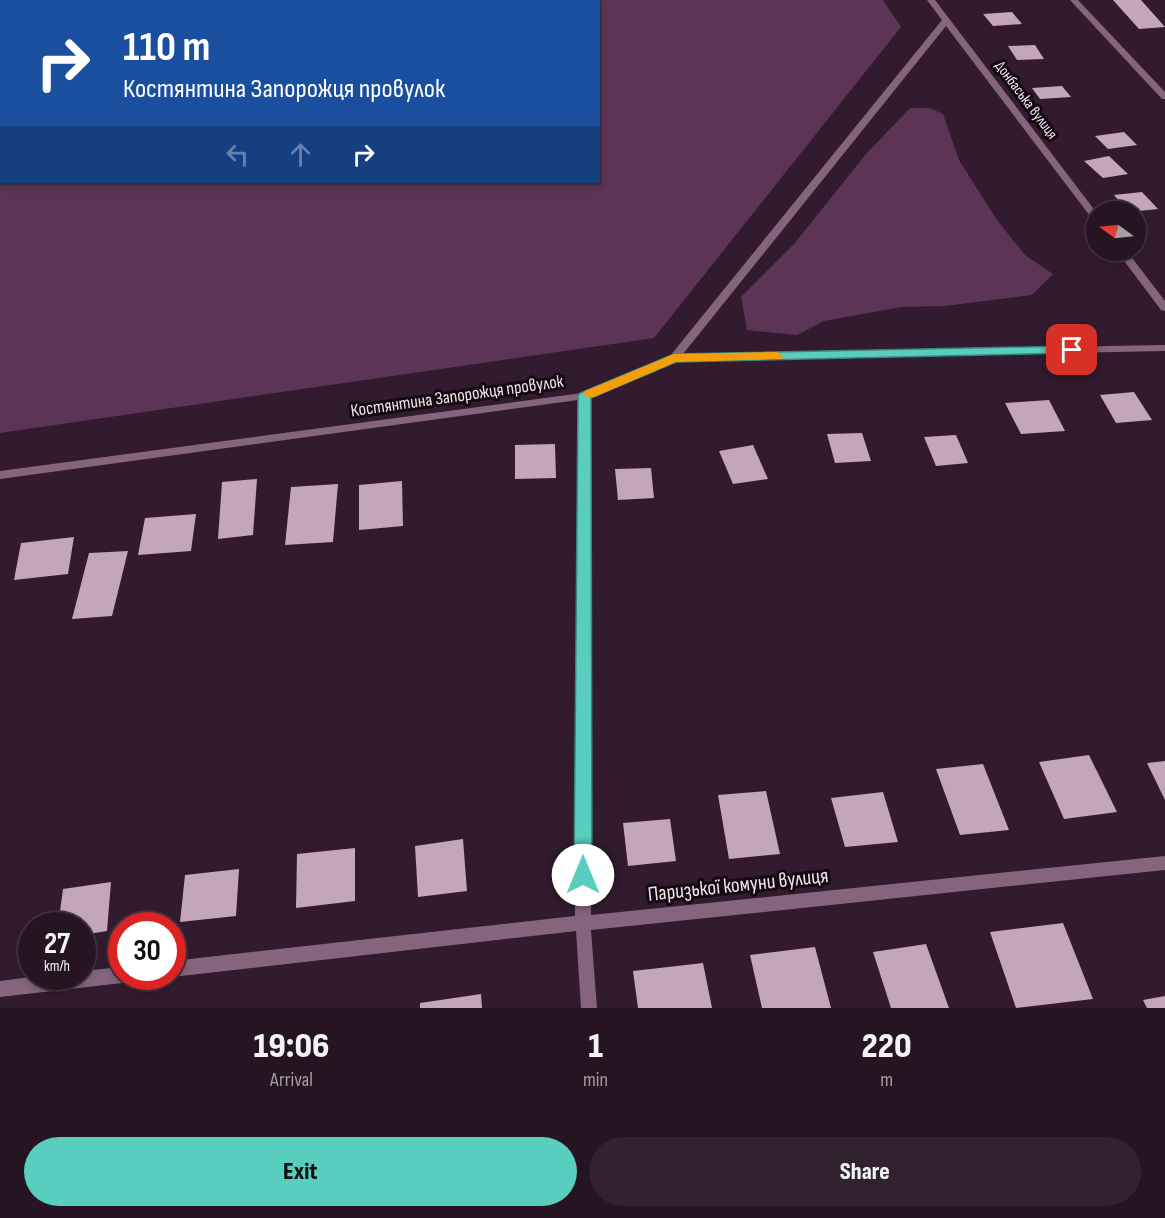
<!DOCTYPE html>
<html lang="en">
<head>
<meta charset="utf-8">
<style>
	:root { --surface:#261422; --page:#32212f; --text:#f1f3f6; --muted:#a49ea5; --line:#423340; --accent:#59cebf }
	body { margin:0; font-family:"Sofia Sans Condensed",sans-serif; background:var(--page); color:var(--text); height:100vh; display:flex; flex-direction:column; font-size:22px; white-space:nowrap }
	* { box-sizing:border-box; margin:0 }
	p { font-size:20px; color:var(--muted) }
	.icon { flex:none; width:33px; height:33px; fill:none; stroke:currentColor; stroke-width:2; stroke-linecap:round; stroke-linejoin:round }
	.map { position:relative; height:1008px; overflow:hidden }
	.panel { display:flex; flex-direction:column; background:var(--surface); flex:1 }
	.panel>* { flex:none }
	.guide { position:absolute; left:0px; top:0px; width:600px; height:183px; box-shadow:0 3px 9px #0003,0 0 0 2px var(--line); background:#1a4fa0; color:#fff; overflow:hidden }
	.needle { width:39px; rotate:285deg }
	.controls { position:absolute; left:1086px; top:201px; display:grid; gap:12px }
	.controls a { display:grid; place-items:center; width:60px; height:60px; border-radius:50%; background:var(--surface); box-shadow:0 3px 9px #0003,0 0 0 2px var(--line); font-size:30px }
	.speed { position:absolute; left:18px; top:912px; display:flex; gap:12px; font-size:30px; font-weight:700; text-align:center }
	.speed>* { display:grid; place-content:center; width:78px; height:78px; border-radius:50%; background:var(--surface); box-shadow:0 3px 9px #0003,0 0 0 2px var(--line); line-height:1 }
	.speed small { font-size:15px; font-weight:400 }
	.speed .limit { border:9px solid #d22; background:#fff; color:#111 }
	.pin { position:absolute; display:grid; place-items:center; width:51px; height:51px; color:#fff; margin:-26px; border-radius:12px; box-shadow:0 3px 9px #0006 }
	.me { position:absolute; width:66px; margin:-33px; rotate:0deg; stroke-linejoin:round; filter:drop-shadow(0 0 4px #0008) }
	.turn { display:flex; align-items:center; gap:21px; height:126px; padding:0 24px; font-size:27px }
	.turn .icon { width:78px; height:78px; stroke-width:2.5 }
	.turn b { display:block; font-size:42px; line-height:51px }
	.lanes { display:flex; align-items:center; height:57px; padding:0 24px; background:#0003; justify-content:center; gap:30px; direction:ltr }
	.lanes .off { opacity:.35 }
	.eta { display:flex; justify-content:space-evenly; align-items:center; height:102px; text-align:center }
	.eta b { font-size:36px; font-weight:800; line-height:42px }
	.action { display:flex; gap:12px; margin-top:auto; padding:12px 24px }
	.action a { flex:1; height:69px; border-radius:36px; background:var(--accent); color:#111; font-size:24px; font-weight:800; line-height:69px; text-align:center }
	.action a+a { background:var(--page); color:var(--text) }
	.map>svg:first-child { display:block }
	.green { fill:#5c3455; fill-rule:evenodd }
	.building { fill:#c3a5bc }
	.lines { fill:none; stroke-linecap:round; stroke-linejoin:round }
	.minor { fill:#84657d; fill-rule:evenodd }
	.route { fill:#59cebf; stroke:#3a867c; stroke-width:1.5 }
	.slow { fill:#f59e0b }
	.labels { text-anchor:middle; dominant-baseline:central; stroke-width:6; stroke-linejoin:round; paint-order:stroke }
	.far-street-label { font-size:15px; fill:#f3e3ef; stroke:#140a12 }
	.street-label { font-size:18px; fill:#f3e3ef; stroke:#140a12 }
	.near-street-label { font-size:21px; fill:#f3e3ef; stroke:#140a12 }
</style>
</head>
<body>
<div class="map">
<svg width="1165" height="1008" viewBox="0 0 1165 1008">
	<rect width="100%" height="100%" fill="#321b2e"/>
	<g class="green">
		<path d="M0 0H883L901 27 654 338 0 433ZM2 2H598V182H2Z"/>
		<polygon points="910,108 930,108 943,114 959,160 997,220 1025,255 1053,274 1032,295 945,306 901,307 824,321 797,335 747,330 741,297 794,244 866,154"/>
	</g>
	<g class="building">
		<polygon points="1113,0 1141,0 1165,27 1139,29"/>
		<polygon points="1012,12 1022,24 993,26 983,14"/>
		<polygon points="1035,45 1044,59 1017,60 1008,46"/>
		<polygon points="1062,86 1071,97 1040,99 1032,88"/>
		<polygon points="1124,132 1137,145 1108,149 1095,136"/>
		<polygon points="1109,156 1128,174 1103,178 1084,161"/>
		<polygon points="1142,192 1158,209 1129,212 1114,195"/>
		<polygon points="1134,392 1152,420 1116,423 1100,395"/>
		<polygon points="1049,400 1065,431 1021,434 1005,403"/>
		<polygon points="862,433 871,461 835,463 827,434"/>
		<polygon points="956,435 968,463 936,466 924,437"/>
		<polygon points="555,444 556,478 515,479 515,445"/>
		<polygon points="753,445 768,479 733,484 719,451"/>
		<polygon points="651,468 654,498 618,500 615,469"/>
		<polygon points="257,479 253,535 218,539 222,482"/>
		<polygon points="402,481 403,526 359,530 359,485"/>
		<polygon points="338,484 333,542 285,545 291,487"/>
		<polygon points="196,514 191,551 138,555 145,518"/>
		<polygon points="74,537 68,574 14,580 21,543"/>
		<polygon points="128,551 112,616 72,619 89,553"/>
		<polygon points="1089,755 1117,812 1064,819 1039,762"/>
		<polygon points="1165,761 1165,800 1147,763"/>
		<polygon points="983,764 1009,830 960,835 936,769"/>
		<polygon points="766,791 780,854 729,859 718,795"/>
		<polygon points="883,792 898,842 845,847 831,798"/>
		<polygon points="670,819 676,861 628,866 623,823"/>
		<polygon points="463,839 467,891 418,897 415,846"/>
		<polygon points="355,848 355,901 296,908 297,854"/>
		<polygon points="239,869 236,916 180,922 185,875"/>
		<polygon points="111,882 107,931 82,935 82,926 58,926 63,889"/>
		<polygon points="1063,923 1093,999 1016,1008 990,932"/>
		<polygon points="926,944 949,1008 891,1008 873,952"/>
		<polygon points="815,947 831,1008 762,1008 750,955"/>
		<polygon points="703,963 712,1008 638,1008 633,971"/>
		<polygon points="481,994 482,1008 420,1008 420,1003"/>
		<polygon points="1165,996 1165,1008 1147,1008 1143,1000"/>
	</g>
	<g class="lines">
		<g class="minor">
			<polygon points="927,0 935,0 1096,212 1096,221 1093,220 946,26 683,354 1165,345 1165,351 675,361 590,398 591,915 1165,856 1165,870 591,930 597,1008 581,1008 576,931 172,977 171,976 172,976 172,961 575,916 578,400 0,479 0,471 582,393 670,356 942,20"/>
			<polygon points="1070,0 1078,0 1165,92 1165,99 1162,99"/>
			<polygon points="1116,250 1126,250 1165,301 1165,311 1161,310"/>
			<polygon points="122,967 122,976 129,976 128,981 122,983 0,997 0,981 38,976 82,976 82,971"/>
		</g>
	</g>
	<polygon class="route" points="1072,346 1078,350 1076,353 676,362 591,398 592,875 589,881 583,884 577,881 574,875 578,396 580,393 674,354"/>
	<polygon class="slow" points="777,352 783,356 781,359 676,362 594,397 589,398 583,394 585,391 674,354"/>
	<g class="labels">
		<g class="far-street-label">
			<text transform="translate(1026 100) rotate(53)">Донбаська вулиця</text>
		</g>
		<g class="street-label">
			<text transform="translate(457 396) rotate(-8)">Костянтина Запорожця провулок</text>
		</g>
		<g class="near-street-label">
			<text transform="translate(738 885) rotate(-6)">Паризької комуни вулиця</text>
		</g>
	</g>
</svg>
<div class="controls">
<a><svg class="needle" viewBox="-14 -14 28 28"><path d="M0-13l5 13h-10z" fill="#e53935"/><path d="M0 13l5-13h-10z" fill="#a49ea5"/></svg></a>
</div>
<div class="speed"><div>27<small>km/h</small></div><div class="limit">30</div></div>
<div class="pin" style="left:1072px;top:350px;background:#d93025"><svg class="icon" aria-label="arrive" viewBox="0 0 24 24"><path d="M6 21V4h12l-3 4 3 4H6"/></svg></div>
<svg class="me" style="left:583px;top:875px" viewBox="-20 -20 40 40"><circle r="19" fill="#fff"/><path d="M0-13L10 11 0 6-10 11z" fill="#59cebf"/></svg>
<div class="guide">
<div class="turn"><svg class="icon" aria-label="right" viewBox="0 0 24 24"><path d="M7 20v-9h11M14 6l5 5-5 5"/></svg><div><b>110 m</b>Костянтина Запорожця провулок</div></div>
<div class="lanes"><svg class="icon off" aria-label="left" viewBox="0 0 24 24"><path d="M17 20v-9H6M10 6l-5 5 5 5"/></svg><svg class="icon off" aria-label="ahead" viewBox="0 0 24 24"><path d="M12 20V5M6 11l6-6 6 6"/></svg><svg class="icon" aria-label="right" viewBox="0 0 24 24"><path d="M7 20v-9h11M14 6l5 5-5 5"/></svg></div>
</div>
</div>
<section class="panel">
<div class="eta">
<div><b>19:06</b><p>Arrival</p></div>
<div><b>1</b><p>min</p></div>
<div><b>220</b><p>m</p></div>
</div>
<div class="action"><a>Exit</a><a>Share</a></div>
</section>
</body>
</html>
